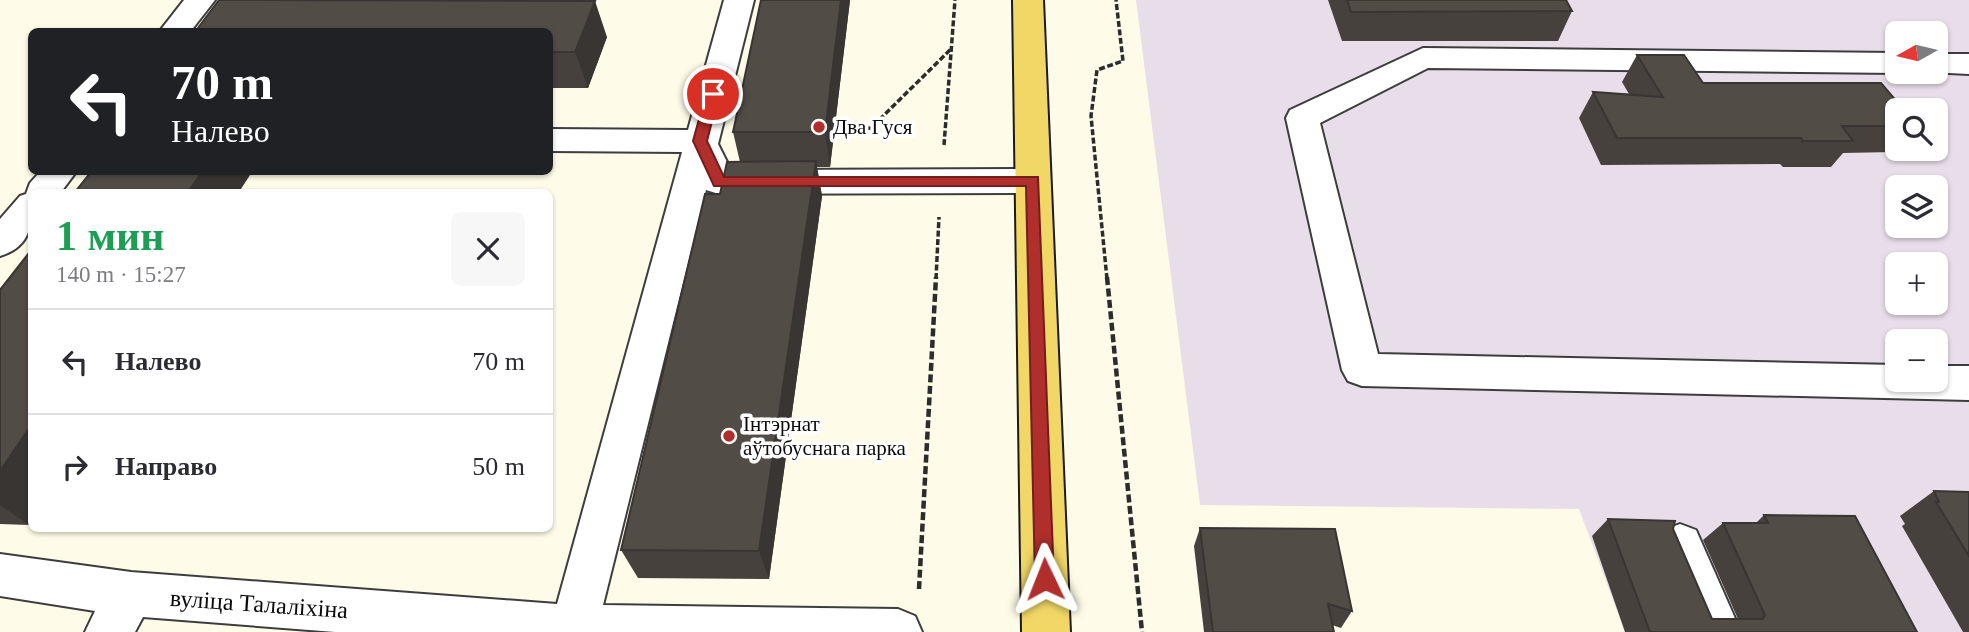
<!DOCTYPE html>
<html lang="ru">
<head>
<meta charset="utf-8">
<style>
	:root { --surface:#fff; --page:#f7f7f7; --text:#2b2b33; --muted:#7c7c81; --line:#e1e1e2 }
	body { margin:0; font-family:"Times New Roman",serif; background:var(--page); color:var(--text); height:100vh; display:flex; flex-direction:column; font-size:26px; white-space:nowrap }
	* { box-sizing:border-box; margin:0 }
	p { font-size:23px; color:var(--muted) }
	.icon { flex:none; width:38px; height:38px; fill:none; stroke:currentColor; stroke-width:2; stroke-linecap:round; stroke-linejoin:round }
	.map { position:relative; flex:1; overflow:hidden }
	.side { position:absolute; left:28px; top:189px; width:525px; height:343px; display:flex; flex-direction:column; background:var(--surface); border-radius:10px; box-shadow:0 2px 5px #0004 }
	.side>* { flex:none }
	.guide { position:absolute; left:28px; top:28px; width:525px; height:147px; border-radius:10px; box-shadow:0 2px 5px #0004; background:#202124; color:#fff; overflow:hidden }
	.needle { width:46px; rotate:262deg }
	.tools { position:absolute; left:1885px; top:21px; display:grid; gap:14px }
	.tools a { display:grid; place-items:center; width:63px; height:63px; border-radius:10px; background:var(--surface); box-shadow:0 2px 5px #0004; font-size:35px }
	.pin { position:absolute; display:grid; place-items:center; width:60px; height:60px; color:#fff; margin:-30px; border:4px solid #fff; border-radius:50%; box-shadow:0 2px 7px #0007 }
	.me { position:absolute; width:77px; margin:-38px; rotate:358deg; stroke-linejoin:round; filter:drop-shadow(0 0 5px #0008) }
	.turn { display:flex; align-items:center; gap:24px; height:147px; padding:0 28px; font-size:32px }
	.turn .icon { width:91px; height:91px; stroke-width:2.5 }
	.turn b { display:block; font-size:49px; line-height:60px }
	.round { display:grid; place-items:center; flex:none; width:74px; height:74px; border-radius:10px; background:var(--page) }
	.headline { display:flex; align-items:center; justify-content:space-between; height:119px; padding:0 28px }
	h1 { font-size:42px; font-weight:800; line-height:52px; color:#1e9e55 }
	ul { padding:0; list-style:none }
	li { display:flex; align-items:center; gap:21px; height:105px; padding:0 28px; border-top:2px solid var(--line) }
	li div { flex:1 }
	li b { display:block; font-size:26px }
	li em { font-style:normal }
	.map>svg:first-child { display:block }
	.industrial { fill:#e8dee9; fill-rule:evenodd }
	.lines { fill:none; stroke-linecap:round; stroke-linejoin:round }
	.minor-casing { stroke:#3d3d3d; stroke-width:4 }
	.major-casing { stroke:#1b1b1b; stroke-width:4 }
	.path-far1 { stroke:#2c2c2c; stroke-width:3.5; stroke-dasharray:6 2.5; stroke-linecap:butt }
	.path { stroke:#2c2c2c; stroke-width:4.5; stroke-dasharray:8 3.5; stroke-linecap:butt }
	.minor { fill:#fff; fill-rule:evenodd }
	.major { fill:#f0d766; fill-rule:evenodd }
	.wall { fill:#47413d }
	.shaded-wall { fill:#393532 }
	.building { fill:#524c47; stroke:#393532; stroke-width:2 }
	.route { fill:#b02e2c; stroke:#721e1d; stroke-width:2 }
	.poi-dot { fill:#b02e2c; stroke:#fff; stroke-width:2.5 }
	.labels { text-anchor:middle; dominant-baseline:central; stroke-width:7; stroke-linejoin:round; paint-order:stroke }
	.poi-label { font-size:21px; fill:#0a0a0a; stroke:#fff; text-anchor:start }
	.near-street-label { font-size:24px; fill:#0a0a0a; stroke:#fff }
</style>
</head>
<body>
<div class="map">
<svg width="1969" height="632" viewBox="0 0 1969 632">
	<rect width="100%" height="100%" fill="#fefbe8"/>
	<path class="industrial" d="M1136 0H1969V632H1625L1579 509 1200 505ZM1897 33H1936V72H1897ZM1897 110H1936V149H1897ZM1897 187H1936V226H1897ZM1897 264H1936V303H1897ZM1897 341H1936V380H1897Z"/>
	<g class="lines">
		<g class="minor-casing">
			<g id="minor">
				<polygon points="184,0 215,0 190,32 159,32"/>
				<polygon points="724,0 754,0 718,144 731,170 1033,169 1045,172 1050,181 1045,190 1033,193 719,194 706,190 603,605 898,609 915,616 922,632 335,632 143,617 135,632 85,632 95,611 0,596 0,554 131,572 557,604 682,152 550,151 550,129 688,130"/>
				<polygon points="1423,48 1897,53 1897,72 1901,72 1897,73 1428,68 1320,123 1378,354 1897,365 1897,380 1936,380 1936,366 1969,366 1969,400 1362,386 1348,381 1342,370 1286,118 1290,110"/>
				<polygon points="1936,54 1969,54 1969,74 1928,72 1936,72"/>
				<path d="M40 172H76L61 192H32C32 222 33 246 0 256V219L20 196 26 194 30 183Z"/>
				<polygon points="1680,524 1696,530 1741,632 1693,632 1657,545 1664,530"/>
			</g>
		</g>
		<g class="major-casing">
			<polygon id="major" points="1013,0 1043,0 1070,632 1022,632"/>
		</g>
		<g class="path-far1">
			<polyline points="832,132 871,128 952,48"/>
			<polyline points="944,145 955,0"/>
			<polyline points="936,279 939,217"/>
			<polyline points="1107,279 1091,116 1097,70 1123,61 1116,0"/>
		</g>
		<g class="path">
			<polyline points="1107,277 1142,632"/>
			<polyline points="919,589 936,277"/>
		</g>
		<use href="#minor" class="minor"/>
		<use href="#major" class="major"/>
	</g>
	<g class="wall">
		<polygon points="761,0 850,0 830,167 817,167 822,196 769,579 638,578 621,550 720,194 740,162 733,132"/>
		<polygon points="1328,0 1566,0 1572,11 1558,41 1342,41"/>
		<polygon points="550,32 607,37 588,88 550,88"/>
		<polygon points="1637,55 1703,83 1897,110 1897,148 1893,152 1843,153 1831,167 1783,167 1780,164 1601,165 1579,118 1593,92 1629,94 1622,82"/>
		<polygon points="0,290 29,525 0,524"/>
		<polygon points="1934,491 1969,492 1969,632 1963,632 1902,526 1905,524 1900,516"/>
		<polygon points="1764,515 1917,632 1625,632 1592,536 1608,519 1673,529 1712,619 1738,619 1703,540 1723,523 1756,523"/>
		<polygon points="1200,528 1352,611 1341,628 1332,625 1334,632 1204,632 1194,546"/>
	</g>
	<g class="shaded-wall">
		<polygon points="841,0 850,0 830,167 825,132"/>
		<polygon points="595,1 607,37 588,88 575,52"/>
		<polygon points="816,161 822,196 769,579 759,551"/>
		<polygon points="202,172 252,172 239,192 188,192"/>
		<polygon points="32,424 32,520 29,525 0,505 0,471"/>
	</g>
	<g class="building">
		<polygon points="219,0 595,1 575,52 550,52 550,32 195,32"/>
		<polygon points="761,0 841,0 825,132 733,132"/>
		<polygon points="1347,0 1566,0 1572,11 1351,12"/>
		<polygon points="1637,55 1684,55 1703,83 1881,83 1904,110 1897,110 1897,126 1842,126 1853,141 1803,141 1801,138 1617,138 1593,92 1663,97"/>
		<polygon points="816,161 759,551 621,550 705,194 720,194 727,162"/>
		<polygon points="91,172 202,172 188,192 75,192"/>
		<polygon points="32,249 32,424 0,471 0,290"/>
		<polygon points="1934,491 1969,492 1969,556 1936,502 1939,502"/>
		<polygon points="1764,515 1855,516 1917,632 1650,632 1608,519 1675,521 1673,529 1712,619 1763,619 1765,615 1723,523 1768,523"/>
		<polygon points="1200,528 1335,529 1352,611 1328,604 1334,632 1213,632"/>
	</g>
	<polygon class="route" points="713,90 719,94 707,141 724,177 1038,177 1054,579 1052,585 1045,588 1038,585 1035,579 1026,186 714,186 693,141 706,94"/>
	<g class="poi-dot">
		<circle cx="819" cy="127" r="7"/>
		<circle cx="729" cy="436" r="7"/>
	</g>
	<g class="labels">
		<g class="poi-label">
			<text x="833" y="127">Два Гуся</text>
			<text x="743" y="424">Інтэрнат<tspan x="743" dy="24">аўтобуснага парка</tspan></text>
		</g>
		<g class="near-street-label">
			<text transform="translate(259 604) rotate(4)">вуліца Талаліхіна</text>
		</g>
	</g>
</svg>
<div class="tools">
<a><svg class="needle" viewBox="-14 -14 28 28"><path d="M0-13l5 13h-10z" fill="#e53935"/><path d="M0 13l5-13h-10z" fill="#7c7c81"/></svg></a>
<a><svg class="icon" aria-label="search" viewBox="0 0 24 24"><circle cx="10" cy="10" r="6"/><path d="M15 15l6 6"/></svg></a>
<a><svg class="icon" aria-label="layers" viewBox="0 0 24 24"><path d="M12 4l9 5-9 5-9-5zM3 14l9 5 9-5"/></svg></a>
<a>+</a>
<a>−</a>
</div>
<div class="pin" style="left:713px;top:94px;background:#d93025"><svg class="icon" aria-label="arrive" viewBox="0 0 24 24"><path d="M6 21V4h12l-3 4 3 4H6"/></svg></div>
<svg class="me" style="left:1045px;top:579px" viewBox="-20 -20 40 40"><path d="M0-17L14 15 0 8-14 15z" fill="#b02e2c" stroke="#fff" stroke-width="4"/></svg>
<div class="guide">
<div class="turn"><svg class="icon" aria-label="left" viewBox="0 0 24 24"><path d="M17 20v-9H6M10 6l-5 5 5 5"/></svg><div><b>70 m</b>Налево</div></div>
</div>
<section class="side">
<div class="headline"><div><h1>1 мин</h1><p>140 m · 15:27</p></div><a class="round"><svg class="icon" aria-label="close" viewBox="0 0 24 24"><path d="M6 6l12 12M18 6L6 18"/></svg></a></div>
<ul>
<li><svg class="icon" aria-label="left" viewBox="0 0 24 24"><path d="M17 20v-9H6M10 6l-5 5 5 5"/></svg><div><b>Налево</b></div><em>70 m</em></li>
<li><svg class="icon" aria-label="right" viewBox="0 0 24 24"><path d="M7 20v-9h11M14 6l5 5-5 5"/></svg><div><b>Направо</b></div><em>50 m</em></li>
</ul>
</section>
</div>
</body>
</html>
